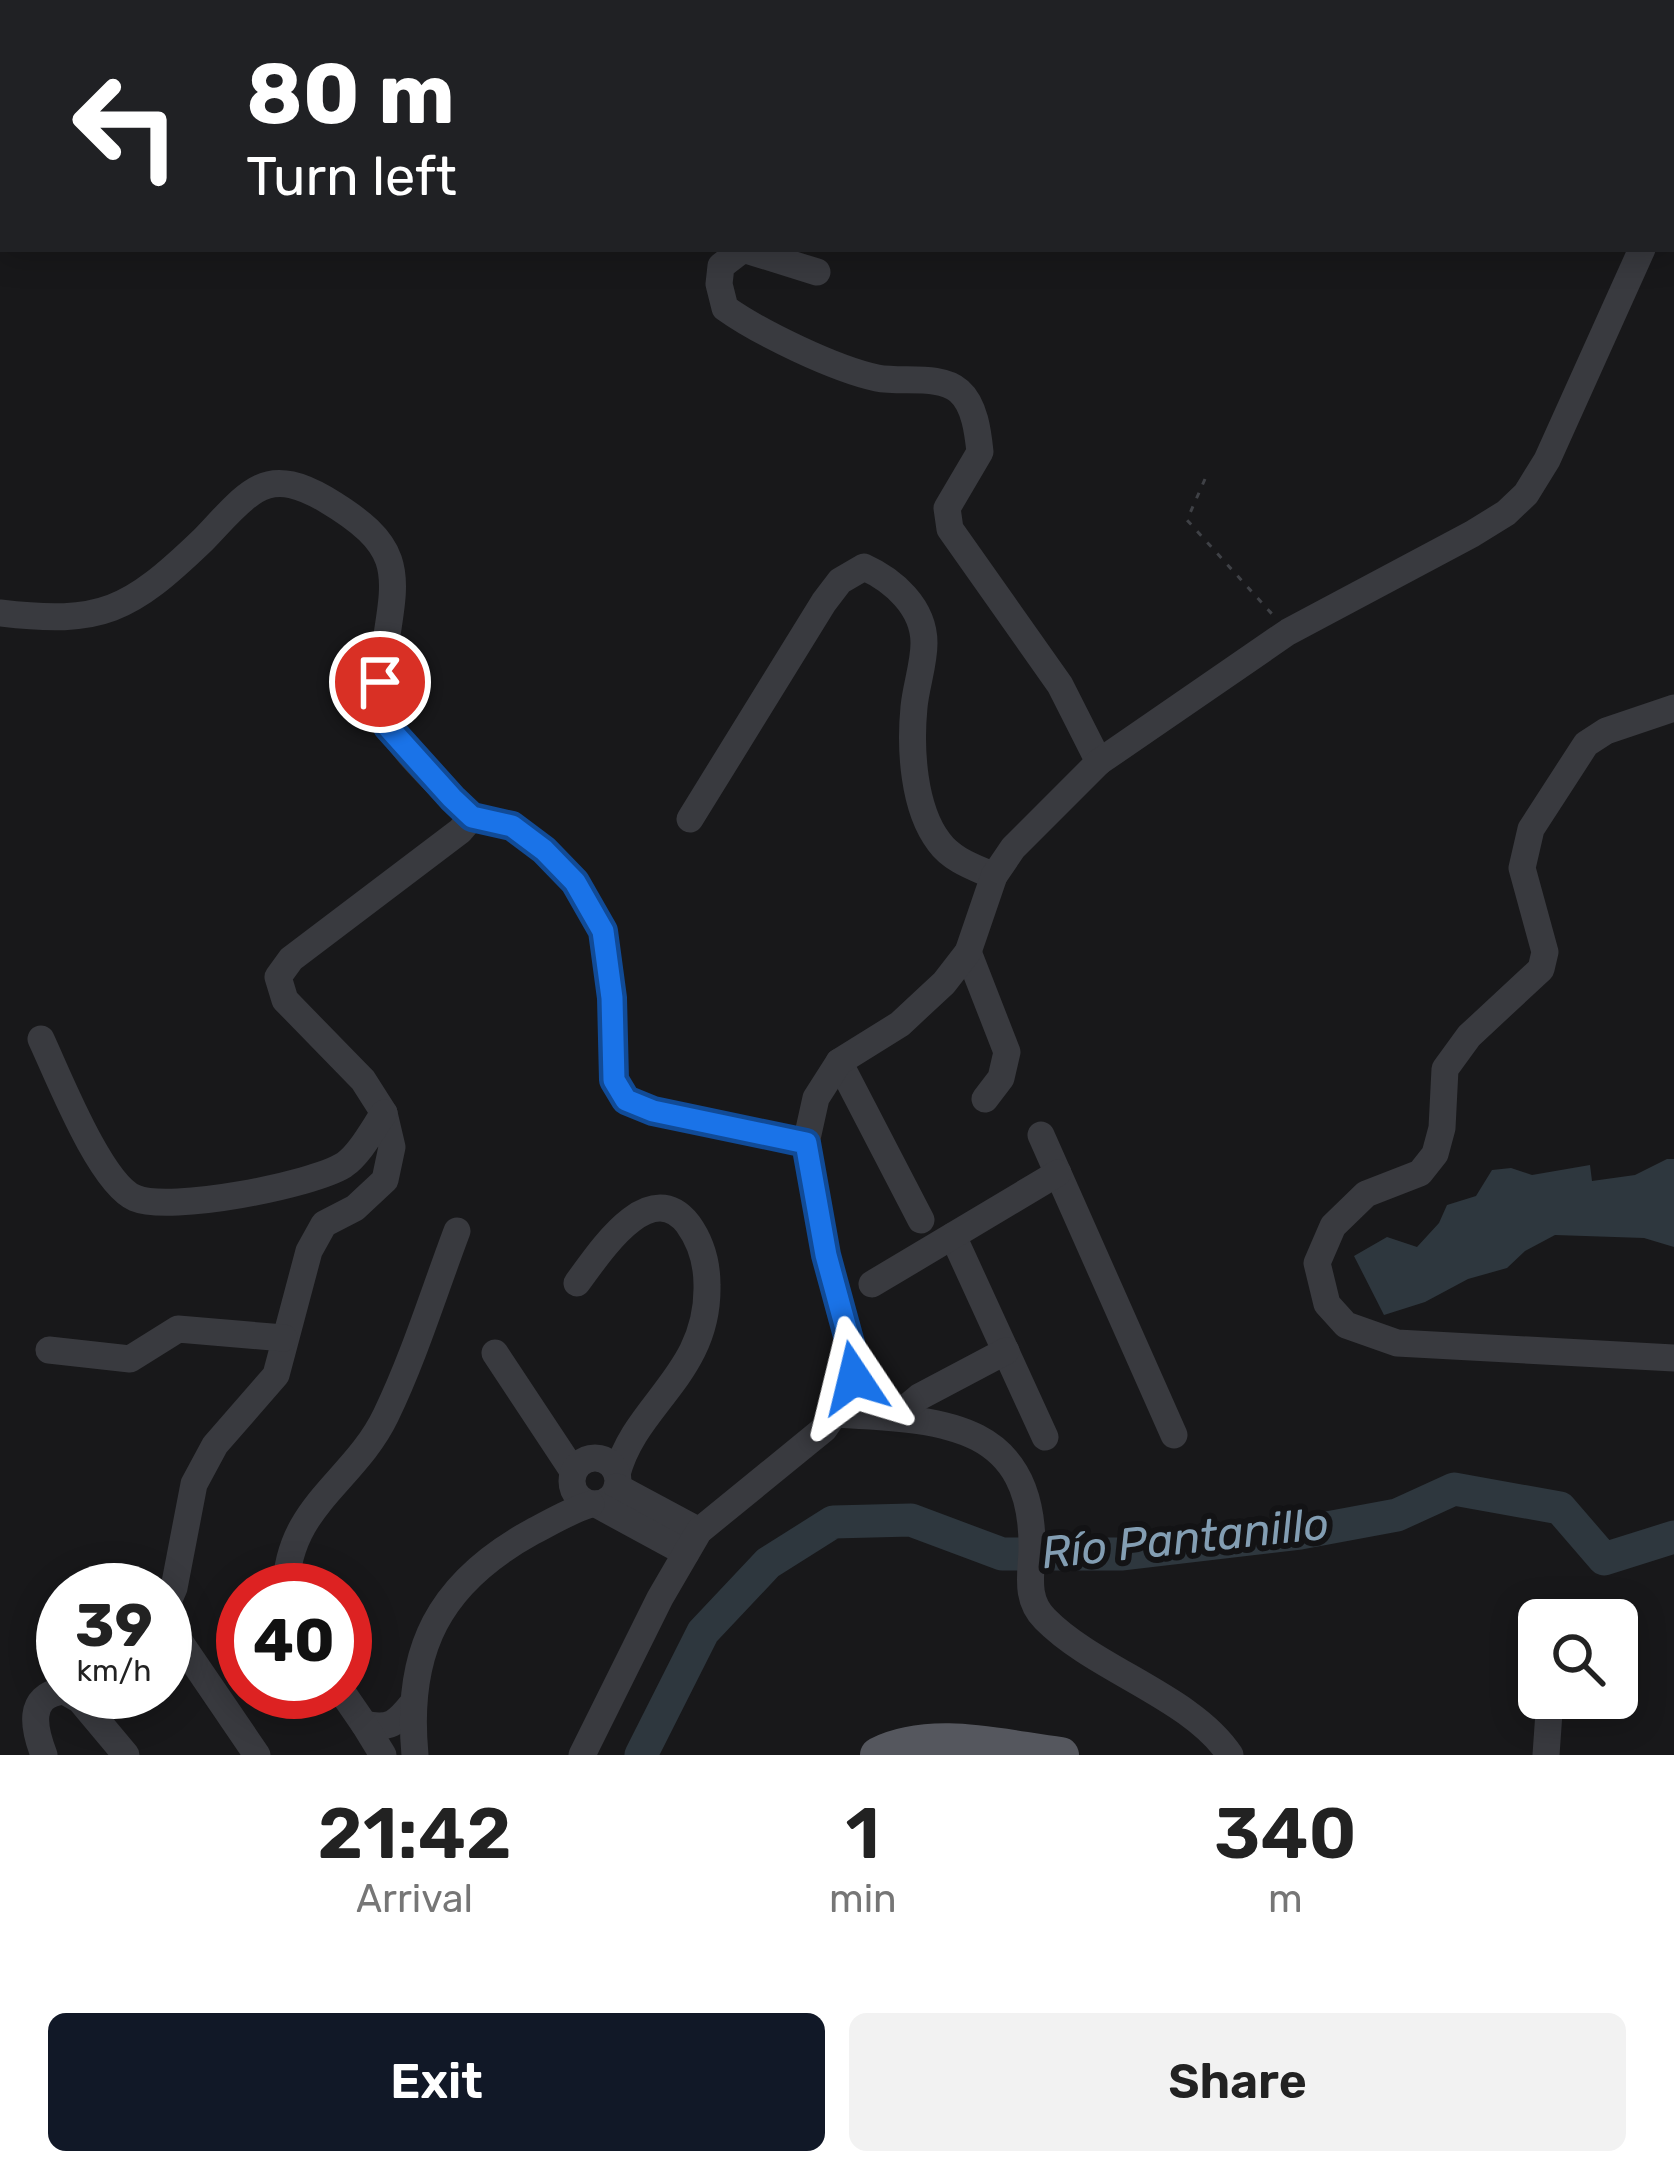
<!DOCTYPE html>
<html lang="en">
<head>
<meta charset="utf-8">
<style>
	:root { --surface:#fff; --page:#f2f2f2; --text:#222; --muted:#767676; --accent:#111827 }
	body { margin:0; font-family:Rubik,sans-serif; background:var(--page); color:var(--text); height:100vh; display:flex; flex-direction:column; font-size:45px; white-space:nowrap }
	* { box-sizing:border-box; margin:0 }
	p { font-size:39px; color:var(--muted) }
	.icon { flex:none; width:66px; height:66px; fill:none; stroke:currentColor; stroke-width:2; stroke-linecap:round; stroke-linejoin:round }
	.map { position:relative; height:1755px; overflow:hidden }
	.side { display:flex; flex-direction:column; background:var(--surface); flex:1 }
	.side>* { flex:none }
	.top-card { position:absolute; left:0px; top:0px; width:1674px; height:252px; box-shadow:0 6px 30px #0003; background:#202124; color:#fff; overflow:hidden }
	.tools { position:absolute; left:1518px; top:1599px; display:grid; gap:24px }
	.tools a { display:grid; place-items:center; width:120px; height:120px; border-radius:18px; background:var(--surface); box-shadow:0 6px 30px #0003; font-size:60px }
	.speed { position:absolute; left:36px; top:1563px; display:flex; gap:24px; font-size:60px; font-weight:700; text-align:center }
	.speed>* { display:grid; place-content:center; width:156px; height:156px; border-radius:50%; background:var(--surface); box-shadow:0 6px 30px #0003; line-height:1 }
	.speed small { font-size:30px; font-weight:400 }
	.speed .limit { border:18px solid #d22; background:#fff; color:#111 }
	.pin { position:absolute; display:grid; place-items:center; width:102px; height:102px; color:#fff; margin:-51px; border:6px solid #fff; border-radius:50%; box-shadow:0 3px 12px #0007 }
	.me { position:absolute; width:132px; margin:-66px; rotate:350deg; stroke-linejoin:round; filter:drop-shadow(0 0 9px #0008) }
	.turn { display:flex; align-items:center; gap:42px; height:252px; padding:0 48px; font-size:54px }
	.turn .icon { width:156px; height:156px; stroke-width:2.5 }
	.turn b { display:block; font-size:84px; line-height:102px }
	.eta { display:flex; justify-content:space-evenly; align-items:center; height:204px; text-align:center }
	.eta b { font-size:72px; font-weight:600; line-height:84px }
	.primary-button { display:flex; gap:24px; margin-top:auto; padding:24px 48px }
	.primary-button a { flex:1; height:138px; border-radius:18px; background:var(--accent); color:#fff; font-size:48px; font-weight:600; line-height:138px; text-align:center }
	.primary-button a+a { background:var(--page); color:var(--text) }
	.map>svg:first-child { display:block }
	.water { fill:#2e373e }
	.lines { fill:none; stroke-linecap:round; stroke-linejoin:round }
	.river { stroke:#2e373e; stroke-width:33 }
	.path { stroke:#3f4146; stroke-width:3; stroke-dasharray:6 9; stroke-linecap:butt }
	.minor { stroke:#393a3f; stroke-width:27 }
	.major { stroke:#55575e; stroke-width:36 }
	.route-casing { stroke:#114b97; stroke-width:30 }
	.route { stroke:#1a73e8; stroke-width:21 }
	.labels { text-anchor:middle; dominant-baseline:central; stroke-width:12; stroke-linejoin:round; paint-order:stroke }
	.water-label { font-size:45px; font-style:italic; fill:#839eb3; stroke:#131315 }
</style>
</head>
<body>
<div class="map">
<svg width="1674" height="1755" viewBox="0 0 1674 1755">
	<rect width="100%" height="100%" fill="#18181a"/>
	<polygon class="water" points="1667,1159 1674,1159 1674,1247 1644,1238 1555,1235 1525,1251 1507,1268 1468,1279 1425,1302 1384,1315 1354,1256 1387,1237 1417,1247 1439,1223 1447,1205 1476,1196 1492,1170 1511,1168 1532,1175 1590,1165 1592,1181 1635,1175"/>
	<g class="lines">
		<polyline class="river" points="641,1755 703,1632 768,1563 833,1522 911,1520 1002,1554 1121,1554 1300,1533 1397,1515 1454,1489 1560,1508 1604,1559 1674,1537"/>
		<polyline class="path" points="1205,479 1187,520 1272,614"/>
		<g class="minor">
			<polyline points="1671,181 1674,174"/>
			<path d="M817 272 743 249 721 266 719 284 725 308C760 333 835 369 877 378 902 383 940 374 959 391 975 405 978 433 980 452L947 508 950 529 1060 685 1099 762"/>
			<path d="M0 613C102 625 129 611 203 540 219 524 237 501 256 490 279 476 304 487 325 499 409 549 396 574 383 660 381 674 377 691 380 705 386 739 447 792 472 817L460 831 291 959 278 977 285 1000 363 1080 384 1113 392 1147 385 1180 355 1208 324 1224 309 1251 276 1375 215 1445 194 1484 174 1588 165 1609"/>
			<polyline points="1674,708 1606,731 1586,744 1531,829 1522,868 1545,952 1541,969 1469,1036 1445,1069 1442,1128 1435,1154 1420,1173 1366,1194 1333,1226 1317,1263 1327,1304 1346,1325 1397,1343 1674,1358"/>
			<polyline points="472,817 512,826 544,850 575,882 603,931 612,998 614,1080 627,1100 653,1111 806,1143"/>
			<path d="M690 819 824 602 840 581 864 567C893 580 924 607 924 643 924 664 916 686 914 707 910 748 913 808 939 842 952 860 974 867 994 876"/>
			<polyline points="968,952 1007,1052 1001,1078 985,1099"/>
			<path d="M41 1039C58 1075 100 1183 135 1198 170 1213 312 1185 344 1165 360 1154 373 1129 384 1113"/>
			<polyline points="839,1062 921,1220"/>
			<polyline points="1041,1135 1174,1435"/>
			<polyline points="953,1236 1045,1437"/>
			<path d="M577 1283C598 1255 649 1174 688 1224 701 1242 707 1263 707 1285 709 1374 635 1404 617 1474"/>
			<polyline points="872,1284 1058,1173"/>
			<polyline points="49,1350 130,1359 178,1329 284,1338"/>
			<polyline points="495,1353 573,1471"/>
			<path d="M836 1414C938 1420 1034 1420 1032 1550 1031 1575 1025 1599 1045 1619 1095 1670 1192 1697 1230 1755"/>
			<polyline points="895,1417 919,1397 1006,1351"/>
			<circle cx="595" cy="1481" r="23"/>
			<polyline points="617,1487 699,1531"/>
			<polyline points="596,1504 686,1553"/>
			<path d="M286 1590C287 1506 354 1482 386 1415 414 1357 434 1292 457 1231"/>
			<polyline points="165,1620 257,1755"/>
			<polyline points="66,1692 80,1700 126,1755"/>
			<path d="M342 1692 364 1724C390 1730 397 1723 413 1703"/>
			<polyline points="364,1724 383,1755"/>
			<path d="M44 1755C34 1729 26 1696 63 1691"/>
			<path d="M415 1755C405 1650 439 1583 532 1532 553 1521 569 1511 591 1504"/>
			<polyline points="582,1755 660,1598 699,1531 824,1429 846,1397 853,1378 854,1358 826,1255 806,1143 816,1098 839,1062 900,1024 944,983 968,952 994,876 1013,848 1099,762 1288,632 1472,534 1506,513 1526,494 1547,460 1642,249"/>
			<polyline points="1546,1755 1550,1698"/>
		</g>
		<path class="major" d="M878 1755C932 1728 1003 1748 1061 1755"/>
	</g>
	<g class="lines">
		<g class="route-casing">
			<polyline id="route" points="380,682 380,704 388,727 452,798 472,817 512,826 544,850 575,882 603,931 612,998 614,1080 626,1100 653,1111 806,1143 826,1255 854,1358 854,1378"/>
		</g>
		<use href="#route" class="route"/>
	</g>
	<g class="labels">
		<g class="water-label">
			<text transform="translate(1185 1538) rotate(-6)">Río Pantanillo</text>
		</g>
	</g>
</svg>
<div class="tools">
<a><svg class="icon" aria-label="search" viewBox="0 0 24 24"><circle cx="10" cy="10" r="6"/><path d="M15 15l6 6"/></svg></a>
</div>
<div class="speed"><div>39<small>km/h</small></div><div class="limit">40</div></div>
<div class="pin" style="left:380px;top:682px;background:#d93025"><svg class="icon" aria-label="arrive" viewBox="0 0 24 24"><path d="M6 21V4h12l-3 4 3 4H6"/></svg></div>
<svg class="me" style="left:854px;top:1378px" viewBox="-20 -20 40 40"><path d="M0-17L14 15 0 8-14 15z" fill="#1a73e8" stroke="#fff" stroke-width="4"/></svg>
<div class="top-card">
<div class="turn"><svg class="icon" aria-label="left" viewBox="0 0 24 24"><path d="M17 20v-9H6M10 6l-5 5 5 5"/></svg><div><b>80 m</b>Turn left</div></div>
</div>
</div>
<section class="side">
<div class="eta">
<div><b>21:42</b><p>Arrival</p></div>
<div><b>1</b><p>min</p></div>
<div><b>340</b><p>m</p></div>
</div>
<div class="primary-button"><a>Exit</a><a>Share</a></div>
</section>
</body>
</html>
